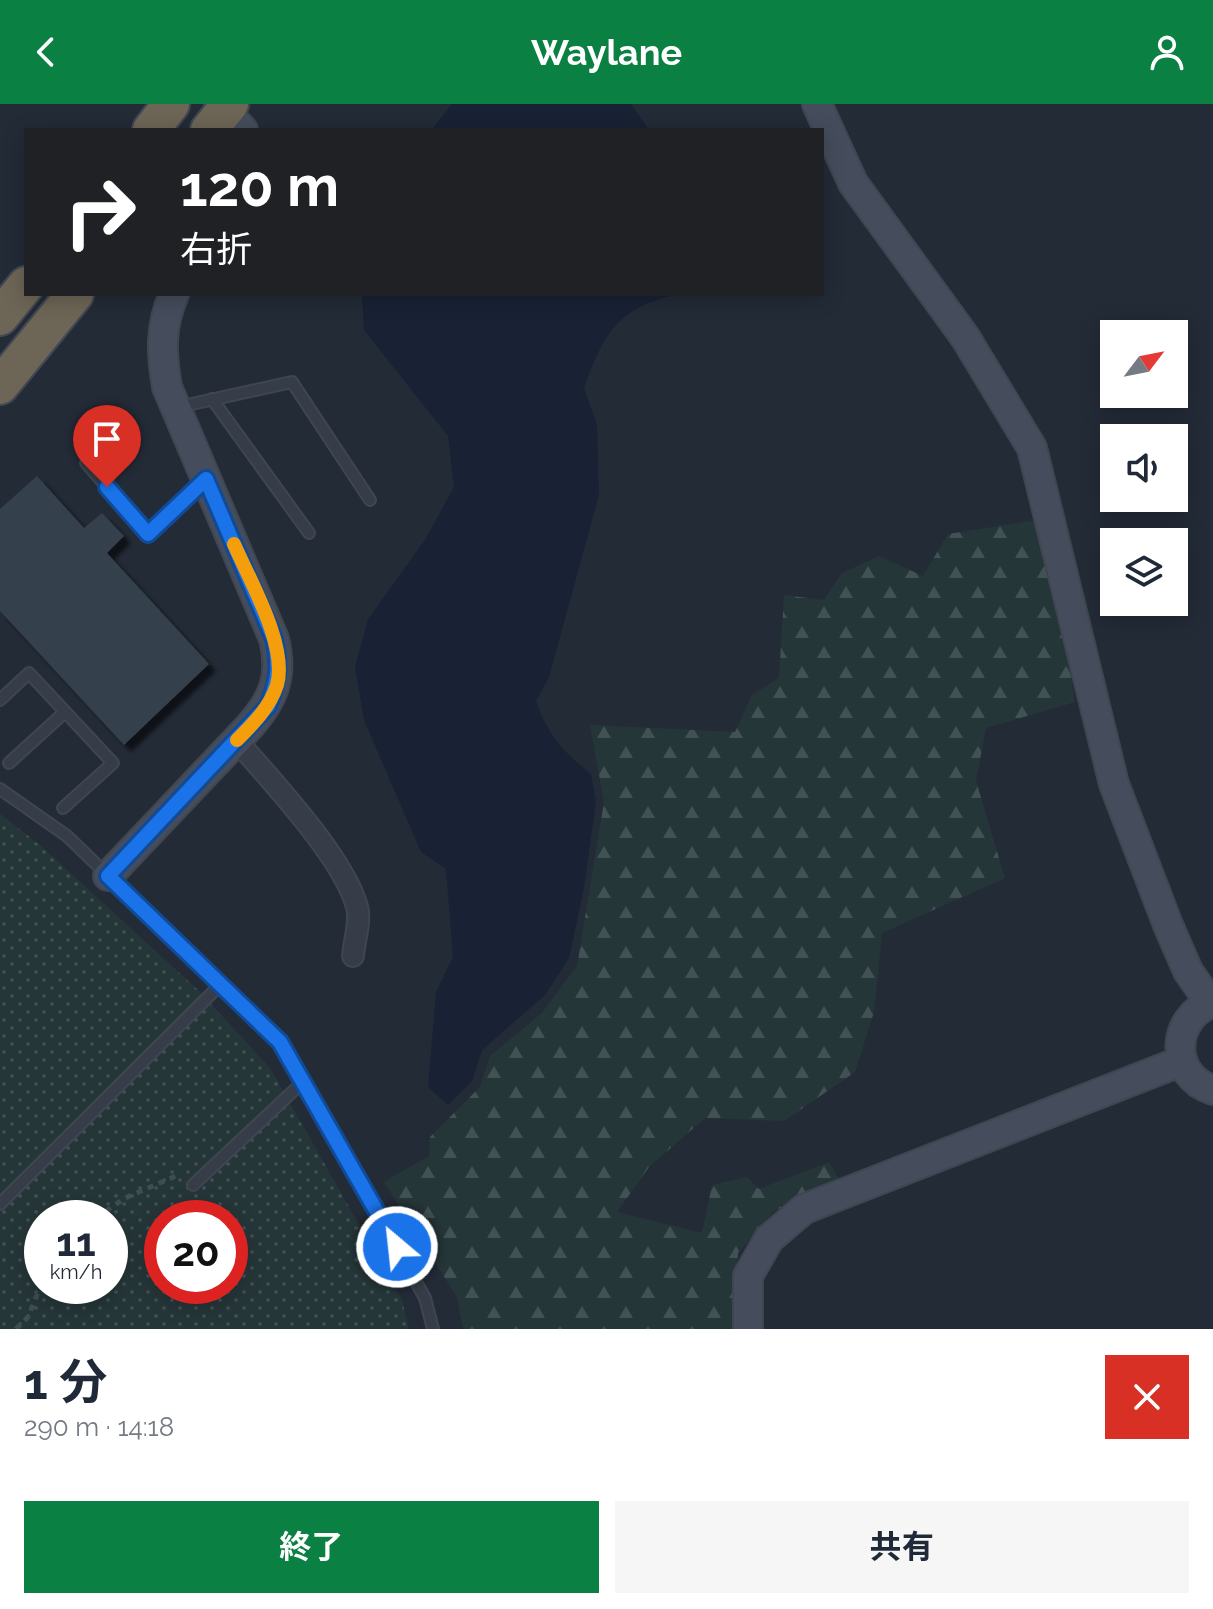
<!DOCTYPE html>
<html lang="ja">
<head>
<meta charset="utf-8">
<style>
	:root { --surface:#fff; --page:#f6f6f7; --text:#1f2937; --muted:#747a83; --accent:#0b8043 }
	body { margin:0; font-family:Raleway,"Noto Sans JP",sans-serif; background:var(--page); color:var(--text); height:100vh; display:flex; flex-direction:column; font-size:30px; white-space:nowrap }
	* { box-sizing:border-box; margin:0 }
	p { font-size:26px; color:var(--muted) }
	.icon { flex:none; width:44px; height:44px; fill:none; stroke:currentColor; stroke-width:2; stroke-linecap:round; stroke-linejoin:round }
	.map { position:relative; height:1225px; overflow:hidden }
	.details { display:flex; flex-direction:column; background:var(--surface); flex:1 }
	.details>* { flex:none }
	.hud { position:absolute; left:24px; top:24px; width:800px; height:168px; border-radius:0px; box-shadow:0 4px 20px #0003; background:#202124; color:#fff; overflow:hidden }
	.needle { width:52px; rotate:58deg }
	.fabs { position:absolute; left:1100px; top:216px; display:grid; gap:16px }
	.fabs a { display:grid; place-items:center; width:88px; height:88px; border-radius:0px; background:var(--surface); box-shadow:0 4px 20px #0003; font-size:40px }
	.speed { position:absolute; left:24px; top:1096px; display:flex; gap:16px; font-size:40px; font-weight:700; text-align:center }
	.speed>* { display:grid; place-content:center; width:104px; height:104px; border-radius:50%; background:var(--surface); box-shadow:0 4px 20px #0003; line-height:1 }
	.speed small { font-size:20px; font-weight:400 }
	.speed .limit { border:12px solid #d22; background:#fff; color:#111 }
	.pin { position:absolute; display:grid; place-items:center; width:68px; height:68px; color:#fff; margin:-82px -34px; border-radius:50% 50% 50% 0; rotate:-45deg; box-shadow:0 0 8px #0007 }
	.pin .icon { rotate:45deg }
	.me { position:absolute; width:88px; margin:-44px; rotate:332deg; stroke-linejoin:round; filter:drop-shadow(0 0 6px #0008) }
	.turn { display:flex; align-items:center; gap:28px; height:168px; padding:0 24px; font-size:36px }
	.turn .icon { width:104px; height:104px; stroke-width:2.5 }
	.turn b { display:block; font-size:56px; line-height:68px }
	.round { display:grid; place-items:center; flex:none; width:84px; height:84px; border-radius:0px; background:var(--page) }
	.head { display:flex; align-items:center; justify-content:space-between; height:136px; padding:0 24px }
	h1 { font-size:48px; font-weight:700; line-height:60px }
	.cta { display:flex; gap:16px; margin-top:auto; padding:16px 24px }
	.cta a { flex:1; height:92px; border-radius:0px; background:var(--accent); color:#fff; font-size:32px; font-weight:700; line-height:92px; text-align:center }
	.cta a+a { background:var(--page); color:var(--text) }
	header { display:flex; justify-content:space-between; align-items:center; height:104px; padding:0 24px; background:var(--accent); color:#fff; font-size:36px; font-weight:700 }
	.map>svg:first-child { display:block }
	.forest { fill:url(#forest-firs) }
	.park { fill:url(#park-dots); fill-rule:evenodd }
	.water { fill:#182234 }
	.building { fill:#363f4e; filter:url(#shadow) }
	.lines { fill:none; stroke-linecap:round; stroke-linejoin:round }
	.lane-casing { stroke:#404651; stroke-width:14 }
	.street-casing { stroke:#404651; stroke-width:24 }
	.secondary-casing { stroke:#404651; stroke-width:32 }
	.highway-casing { stroke:#424853; stroke-width:40 }
	.path { stroke:#3e4f51; stroke-width:5; stroke-dasharray:6 6; stroke-linecap:butt }
	.lane { stroke:#373d48; stroke-width:10 }
	.street { stroke:#373d48; stroke-width:20 }
	.secondary { stroke:#454c5b; stroke-width:28 }
	.highway { stroke:#6d6555; stroke-width:36 }
	.route-casing { stroke:#114b97; stroke-width:20 }
	.route { stroke:#1a73e8; stroke-width:14 }
	.slow { stroke:#f59e0b; stroke-width:14 }
</style>
</head>
<body>
<header><svg class="icon" aria-label="back" viewBox="0 0 24 24"><path d="M15 5l-7 7 7 7"/></svg>Waylane<svg class="icon" aria-label="person" viewBox="0 0 24 24"><circle cx="12" cy="8" r="4"/><path d="M4 21q1-7 8-7t8 7"/></svg></header>
<div class="map">
<svg width="1213" height="1225" viewBox="0 0 1213 1225">
	<defs>
		<pattern id="forest-firs" width="22" height="20" patternUnits="userSpaceOnUse" patternTransform="scale(2)"><rect width="22" height="20" fill="#253639"/><path d="M5 1l3.5 6h-7zM16 11l3.5 6h-7z" fill="#425154"/></pattern>
		<pattern id="park-dots" width="8" height="8" patternUnits="userSpaceOnUse" patternTransform="scale(2)"><rect width="8" height="8" fill="#253639"/><path d="M2 2h.1M6 6h.1" fill="none" stroke="#425154" stroke-width="1.8" stroke-linecap="round"/></pattern>
		<filter id="shadow"><feDropShadow dx="7" dy="7" stdDeviation="2" flood-color="#0009"/></filter>
	</defs>
	<rect width="100%" height="100%" fill="#232b37"/>
	<polygon class="forest" points="1037,416 1056,479 1075,598 986,624 976,677 1005,774 882,829 874,908 855,968 784,1017 705,1014 649,1063 617,1108 702,1129 712,1081 747,1073 759,1085 829,1058 840,1077 774,1107 738,1149 734,1225 463,1225 457,1193 384,1078 429,1052 430,1033 480,983 490,952 542,909 577,862 604,698 590,621 735,628 752,591 779,574 784,491 824,496 842,469 879,452 923,472 948,430"/>
	<path class="park" d="M0 710 40 741 198 886 270 964 402 1196 409 1225H0ZM42 1114H110V1182H42ZM162 1114H230V1182H162Z"/>
	<g class="water">
		<polygon points="452,0 631,0 649,26 431,26"/>
		<path d="M362 190H679C617 204 605 227 584 284L597 321 599 391 549 573 536 597C547 630 564 649 591 670L596 698 584 784 569 854 545 891 482 946 472 977 448 1001 428 983 436 888 453 853 446 765 421 748 364 616 355 563 368 515 425 436 454 383 448 332 364 226Z"/>
	</g>
	<polygon class="building" points="37,372 84,424 102,409 124,432 107,449 209,560 124,641 0,507 0,405"/>
	<g class="lines">
		<g class="lane-casing">
			<g id="lane">
				<polyline points="212,295 309,429"/>
				<polyline points="178,303 292,278 370,396"/>
				<polyline points="86,359 148,430 205,377"/>
				<polyline points="0,596 29,569 113,659 63,704"/>
				<polyline points="9,659 65,608"/>
				<polyline points="0,685 67,732 280,938 425,1194 433,1225"/>
				<polyline points="193,1081 305,976"/>
				<polyline points="0,1100 222,879"/>
			</g>
		</g>
		<g class="street-casing">
			<path id="street" d="M237 637C271 676 344 754 357 803 361 816 354 838 353 852"/>
		</g>
		<g class="secondary-casing">
			<g id="secondary">
				<polyline points="219,0 243,26"/>
				<polyline points="817,0 853,79 965,233 1032,344 1114,680 1168,821 1188,867 1210,899"/>
				<path d="M108 772 249 623C274 595 283 572 274 535L167 283C161 248 160 223 174 190"/>
				<path d="M1213 898C1171 913 1168 972 1213 986"/>
				<polyline points="748,1225 748,1172 769,1135 804,1105 1182,957"/>
			</g>
		</g>
		<g class="highway-casing">
			<g id="highway">
				<polyline points="151,26 171,0"/>
				<polyline points="209,26 230,0"/>
				<polyline points="0,213 26,181"/>
				<polyline points="0,282 75,190"/>
			</g>
		</g>
		<g class="path">
			<polyline points="96,1114 125,1094 176,1072"/>
			<polyline points="16,1225 28,1213 42,1179"/>
		</g>
		<use href="#lane" class="lane"/>
		<use href="#street" class="street"/>
		<use href="#secondary" class="secondary"/>
		<use href="#highway" class="highway"/>
	</g>
	<g class="lines">
		<g class="route-casing">
			<path id="route" d="M107 383 148 430 206 375 274 535C280 561 278 578 268 602L108 772 280 938 397 1143"/>
		</g>
		<use href="#route" class="route"/>
		<path class="slow" d="M234 440C250 477 288 542 277 581 270 603 253 620 237 636"/>
	</g>
</svg>
<div class="fabs">
<a><svg class="needle" viewBox="-14 -14 28 28"><path d="M0-13l5 13h-10z" fill="#e53935"/><path d="M0 13l5-13h-10z" fill="#747a83"/></svg></a>
<a><svg class="icon" aria-label="sound" viewBox="0 0 24 24"><path d="M4 9h4l5-4v14l-5-4H4zM17 9q2 3 0 6"/></svg></a>
<a><svg class="icon" aria-label="layers" viewBox="0 0 24 24"><path d="M12 4l9 5-9 5-9-5zM3 14l9 5 9-5"/></svg></a>
</div>
<div class="speed"><div>11<small>km/h</small></div><div class="limit">20</div></div>
<div class="pin" style="left:107px;top:383px;background:#d93025"><svg class="icon" aria-label="arrive" viewBox="0 0 24 24"><path d="M6 21V4h12l-3 4 3 4H6"/></svg></div>
<svg class="me" style="left:397px;top:1143px" viewBox="-20 -20 40 40"><circle r="17" fill="#1a73e8" stroke="#fff" stroke-width="3"/><path d="M0-11L8 9 0 5-8 9z" fill="#fff"/></svg>
<div class="hud">
<div class="turn"><svg class="icon" aria-label="right" viewBox="0 0 24 24"><path d="M7 20v-9h11M14 6l5 5-5 5"/></svg><div><b>120 m</b>右折</div></div>
</div>
</div>
<section class="details">
<div class="head"><div><h1>1 分</h1><p>290 m · 14:18</p></div><a class="round" style="background:#d93025;color:#fff"><svg class="icon" aria-label="close" viewBox="0 0 24 24"><path d="M6 6l12 12M18 6L6 18"/></svg></a></div>
<div class="cta"><a>終了</a><a>共有</a></div>
</section>
</body>
</html>
